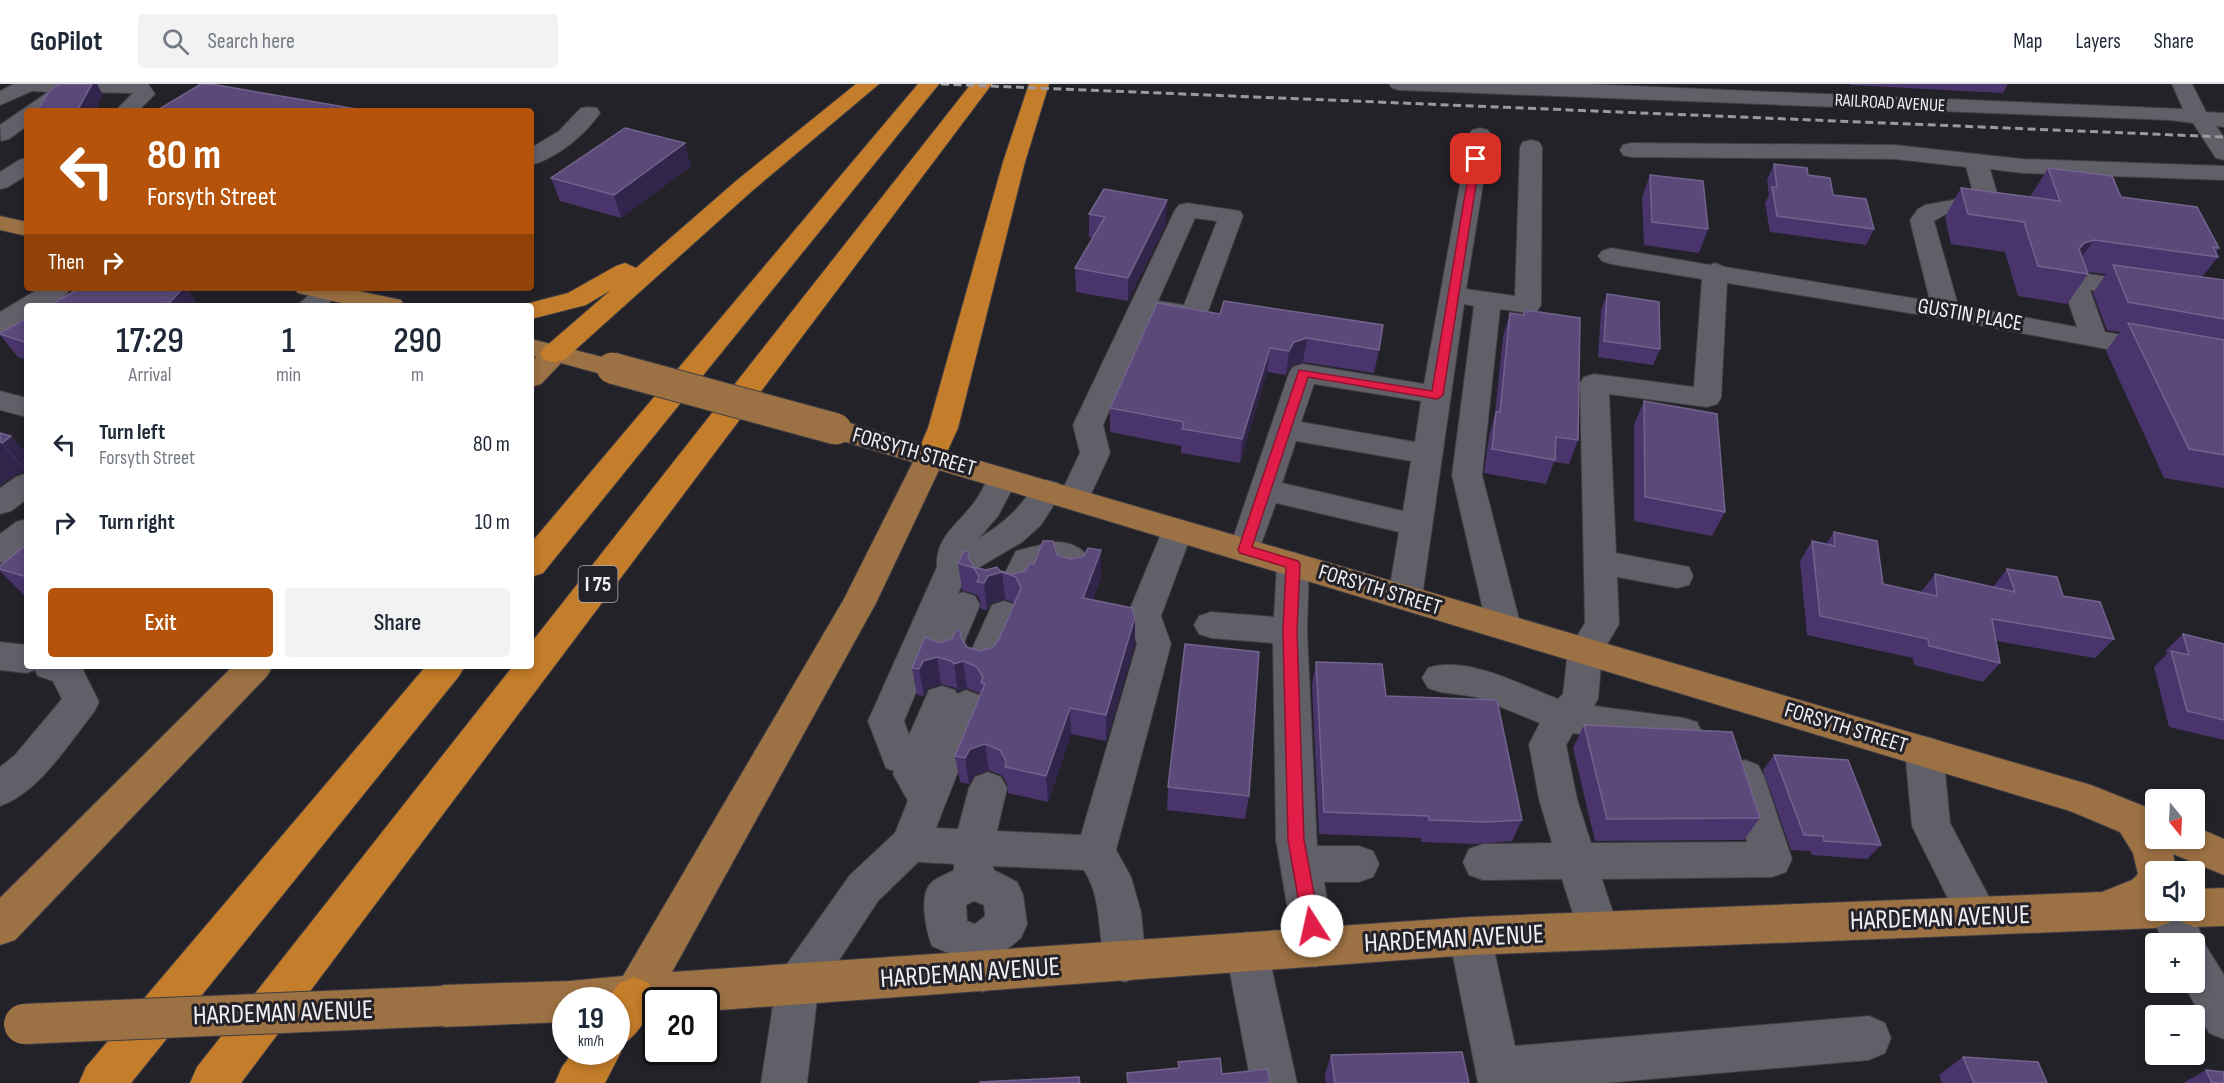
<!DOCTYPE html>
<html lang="en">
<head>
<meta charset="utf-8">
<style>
	:root { --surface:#fff; --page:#f2f2f3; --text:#1f2937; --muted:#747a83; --line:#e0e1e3; --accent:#b45309 }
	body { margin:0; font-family:"Sofia Sans Condensed",sans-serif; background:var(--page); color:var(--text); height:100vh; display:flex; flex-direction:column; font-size:22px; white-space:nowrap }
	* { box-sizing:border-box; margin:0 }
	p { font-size:20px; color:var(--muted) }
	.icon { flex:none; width:33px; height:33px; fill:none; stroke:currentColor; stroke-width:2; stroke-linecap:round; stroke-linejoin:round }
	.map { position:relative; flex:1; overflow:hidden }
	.panel { position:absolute; left:24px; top:219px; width:510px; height:366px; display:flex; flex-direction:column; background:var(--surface); border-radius:6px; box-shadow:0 3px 9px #0003 }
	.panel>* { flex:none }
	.hud { position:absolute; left:24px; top:24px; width:510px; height:183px; border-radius:6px; box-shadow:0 3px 9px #0003; background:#b45309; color:#fff; overflow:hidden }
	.needle { width:39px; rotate:162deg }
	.fabs { position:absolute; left:2145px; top:705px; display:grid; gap:12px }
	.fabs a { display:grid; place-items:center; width:60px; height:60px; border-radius:6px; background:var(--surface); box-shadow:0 3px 9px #0003; font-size:30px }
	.speed { position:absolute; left:552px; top:903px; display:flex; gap:12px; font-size:30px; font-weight:700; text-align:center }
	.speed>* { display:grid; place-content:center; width:78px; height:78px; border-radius:50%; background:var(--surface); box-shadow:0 3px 9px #0003; line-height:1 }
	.speed small { font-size:15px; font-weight:400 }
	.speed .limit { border:3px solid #111; border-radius:9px; background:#fff; color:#111 }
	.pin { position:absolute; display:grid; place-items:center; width:51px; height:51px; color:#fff; margin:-26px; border-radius:12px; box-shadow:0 3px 9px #0006 }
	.me { position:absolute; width:66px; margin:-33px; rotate:350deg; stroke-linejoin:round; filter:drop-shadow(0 0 4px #0008) }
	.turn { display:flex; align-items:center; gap:21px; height:126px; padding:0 24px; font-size:27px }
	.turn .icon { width:78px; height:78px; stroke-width:2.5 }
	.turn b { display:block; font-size:42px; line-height:51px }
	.then { display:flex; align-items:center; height:57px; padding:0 24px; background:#0003; gap:12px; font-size:22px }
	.eta { display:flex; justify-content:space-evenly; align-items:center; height:102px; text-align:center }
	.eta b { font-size:36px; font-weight:600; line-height:42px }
	.primary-button { display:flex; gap:12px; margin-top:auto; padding:12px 24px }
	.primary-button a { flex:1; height:69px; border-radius:6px; background:var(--accent); color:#fff; font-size:24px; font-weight:600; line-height:69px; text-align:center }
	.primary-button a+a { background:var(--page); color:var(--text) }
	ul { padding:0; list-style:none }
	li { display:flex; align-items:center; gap:18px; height:78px; padding:0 24px }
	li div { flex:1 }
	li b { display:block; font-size:22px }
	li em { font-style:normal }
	header { display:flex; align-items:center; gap:36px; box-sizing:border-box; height:84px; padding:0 30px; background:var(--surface); border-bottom:2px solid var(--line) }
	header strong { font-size:28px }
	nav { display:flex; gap:33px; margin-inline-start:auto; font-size:21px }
	.search { width:420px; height:54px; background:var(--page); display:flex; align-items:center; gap:15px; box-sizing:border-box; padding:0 21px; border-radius:6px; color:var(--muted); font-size:22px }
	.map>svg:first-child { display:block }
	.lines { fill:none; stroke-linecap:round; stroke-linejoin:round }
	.minor-casing { stroke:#3f3d44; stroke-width:2 }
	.major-casing { stroke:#3f3d44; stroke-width:2 }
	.highway-casing { stroke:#3f3d44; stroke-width:2 }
	.minor { fill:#615f68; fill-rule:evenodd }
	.major { fill:#9c7143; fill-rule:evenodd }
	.highway { fill:#c47d2a; fill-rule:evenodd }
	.rail { stroke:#9b999f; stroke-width:3; stroke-dasharray:8 4.5; stroke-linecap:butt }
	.major-bridge-far1-casing { stroke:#3f3d44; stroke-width:33; stroke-linecap:butt }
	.major-bridge-casing { stroke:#3f3d44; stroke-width:42; stroke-linecap:butt }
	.major-bridge-far1 { stroke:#9c7143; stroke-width:31 }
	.major-bridge { stroke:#9c7143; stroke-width:40 }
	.wall { fill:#49356b }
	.shaded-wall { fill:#32254b }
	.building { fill:#5b497a; stroke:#72638d; stroke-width:1.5 }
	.route { fill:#e11d48; stroke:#92132f; stroke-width:1.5 }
	.labels { text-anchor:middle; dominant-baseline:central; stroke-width:6; stroke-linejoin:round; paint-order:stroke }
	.far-street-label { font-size:18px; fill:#f0eff4; stroke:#242229 }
	.shield { fill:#242229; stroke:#b3b2b7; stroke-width:1.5 }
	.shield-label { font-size:21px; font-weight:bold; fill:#f0eff4 }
	.street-label { font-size:22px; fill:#f0eff4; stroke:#242229 }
	.near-street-label { font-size:27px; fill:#f0eff4; stroke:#242229 }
</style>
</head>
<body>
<header>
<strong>GoPilot</strong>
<div class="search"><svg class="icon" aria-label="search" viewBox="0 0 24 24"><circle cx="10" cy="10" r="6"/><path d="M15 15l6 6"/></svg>Search here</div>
<nav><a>Map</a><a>Layers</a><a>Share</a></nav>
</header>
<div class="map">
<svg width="2224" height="999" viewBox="0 0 2224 999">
	<rect width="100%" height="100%" fill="#242229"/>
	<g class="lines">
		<g class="minor-casing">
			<g id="minor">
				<polygon points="14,0 148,0 155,10 138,27 115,27 133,9 75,8 48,27 27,27 27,42 9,55 1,57 0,41 48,8 32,7 0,21 0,7"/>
				<polygon points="1389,0 1585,0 2183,25 2172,0 2192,0 2206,28 2224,29 2224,43 2216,42 2224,53 2224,76 2216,74 2193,39 2169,36 1399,6 1392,4"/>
				<path d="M589 23 597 24 600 29C585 51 557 74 531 81V64L559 47 581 24Z"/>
				<path d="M1480 44 1488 46 1491 51 1466 205 1515 212 1520 63 1523 58 1531 56 1539 58 1542 63 1541 221 1537 227 1528 229 1500 225 1482 391 1521 543 1516 552 1504 556 1492 552 1487 543 1452 391 1474 222 1464 220 1422 513 1417 522 1405 526 1393 522 1388 513 1399 448 1276 419 1256 474 1245 478 1234 474 1229 466 1289 289 1293 283 1303 280 1424 300 1469 51 1472 46ZM1314 300 1421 317 1415 358 1301 338ZM1296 357 1411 377 1403 427 1282 399Z"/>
				<path d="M1631 59 1895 61 2022 75 2224 82V96L2022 89 1990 85 1999 116 1995 121 1946 130 1934 137 1958 221 2077 243 2061 196 2065 191 2074 188 2224 209V225L2090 206 2105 248 2224 269V287L1946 235 1727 199 1721 314 1717 320 1707 323 1609 310 1616 469 1689 483 1693 492 1689 501 1677 504 1617 493 1619 540 1602 569 1598 615 1594 622 1684 634 1697 638 1702 649 1697 660 1684 664 1573 649 1566 661 1577 715 1591 759 1747 758 1726 692 1732 681 1745 676 1758 681 1764 692 1792 775 1786 788 1772 793 1602 795 1619 847 1613 861 1598 866 1583 861 1562 795 1483 796 1469 791 1463 778 1469 765 1483 760 1552 759 1539 715 1529 660 1540 639 1476 613 1440 608 1428 604 1422 594 1428 584C1467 571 1521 601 1558 615L1563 610 1568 567 1585 539 1580 299 1584 293 1594 290 1694 303 1702 195 1611 180 1602 177 1598 172 1602 167 1611 164 1710 181 1715 179 1725 183 1930 217 1910 136 1918 125 1925 121 1974 112 1966 83 1895 75 1631 73 1623 71 1620 66 1623 61Z"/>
				<polygon points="27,74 27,91 8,103 0,105 0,88 19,76"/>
				<path d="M1187 119 1240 127 1243 132 1207 230 1203 236 1194 238 1152 231 1103 341 1110 369 1085 423 1074 426 1063 423 1059 415 1062 408 1041 441 1022 458 966 491 958 510 963 508 975 512 980 521 955 580 943 584 929 577 904 637 909 651 929 606 942 602 955 606 957 610 966 606 979 611 984 621 936 744 958 745 969 704 975 693 988 688 1001 693 1007 704 997 747 1081 751 1137 560 1127 532 1166 438 1177 435 1188 438 1193 446 1161 532 1171 560 1116 766 1131 793 1141 828 1146 878 1140 892 1125 898 1110 892C1095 858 1105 819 1084 786L993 782 994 786 1017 798 1023 811 1027 840 1021 854 1001 870 1004 888 998 902 983 908 968 902 962 888 960 874 932 862C926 847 918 809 932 798 938 793 947 790 954 786V780L918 778 878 817 818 908 807 999H761L776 902 782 887 850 791 895 749 908 717 893 690 894 687 886 684 868 637 937 483C935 454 957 441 973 420 981 410 986 397 992 387L1003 384 1014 387 1018 394 998 432 979 454C1006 438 1019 425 1036 399L1047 396 1058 399 1062 407 1080 369 1073 341 1175 126 1179 121ZM1195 134 1217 137 1184 221 1158 217ZM974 817 984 821 985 832 975 840 967 837 966 821Z"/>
				<path d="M40 204H71C60 220 45 222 27 222V234L9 246 0 248V228Z"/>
				<polygon points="316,204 337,204 340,208 326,222 297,222"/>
				<polygon points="0,307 27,314 27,333 0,326"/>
				<polygon points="27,389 27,415 11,427 0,430 0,404 16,393"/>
				<polygon points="27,435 27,463 11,475 0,479 0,450 16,438"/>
				<path d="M1052 458C1069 457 1083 463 1091 477L1084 497 1072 500 1060 497 1056 488 1058 481 1040 483 1027 512 1015 515 1003 512 998 503 1016 467Z"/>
				<polygon points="1293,468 1304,472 1309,480 1307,547 1317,762 1359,762 1373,767 1379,780 1373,793 1359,798 1324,798 1336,863 1330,877 1315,883 1300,877 1294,863 1276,756 1273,559 1211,554 1199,550 1194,541 1199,532 1211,528 1274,533 1277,480 1282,472"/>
				<polygon points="1004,517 1016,521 1021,530 995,588 983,592 971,588 966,578 992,521"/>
				<path d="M0 558 27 561V582H81L99 618 94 628C68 660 40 708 0 722V683L15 671 62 615 53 597 38 592 35 586 27 589 0 586Z"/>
				<polygon points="1924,652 1937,656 1943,667 1950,739 1999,832 1993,845 1978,851 1963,845 1912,742 1905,667 1911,656"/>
				<polygon points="2156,812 2156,826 2191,826 2206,862 2224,891 2224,955 2209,949 2183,898 2194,898 2194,860 2164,860 2149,826"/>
				<polygon points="1470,833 1485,838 1491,852 1515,962 1869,932 1885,939 1891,954 1885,969 1869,976 1605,999 1478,999 1449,852 1455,838"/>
				<polygon points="1247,848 1262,854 1268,868 1297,999 1251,999 1226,868 1232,854"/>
			</g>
		</g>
		<g class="major-casing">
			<g id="major">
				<polygon points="0,132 27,138 27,152 0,146"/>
				<polygon points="294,204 344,204 401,216 405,222 355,222 298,209"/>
				<polygon points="531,255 622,278 626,284 622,290 612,293 561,279 541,300 531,303 531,278 536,273 531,271"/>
				<path d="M836 335 2091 701 2156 727V754H2194V742L2224 755V791L2173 770 2177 788H2156V826H2194V805L2224 804V842L2194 843 2180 837 2175 828 2170 838 2156 844 1470 871 706 927V916H656V931L634 935 616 934V916H566V938L443 943 428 937 421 922 428 907 443 901 569 897 623 892 844 515 913 378 826 352 821 345 826 338ZM939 386 2070 727 2120 748 2133 769 2138 790 2132 796 2102 808 1470 833 672 888 876 519Z"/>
				<polygon points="233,582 273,582 267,592 15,856 0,861 0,814"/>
			</g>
		</g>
		<g class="highway-casing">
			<g id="highway">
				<polygon points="856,0 879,0 752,107 564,276 554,278 544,276 540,270 544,264 611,206 586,221 531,235 531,222 522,221 568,209 616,182 625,179 636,184 736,97"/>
				<polygon points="918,0 939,0 543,489 531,493 531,459"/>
				<polygon points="971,0 992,0 241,999 190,999 197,983 513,582 531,582 531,559"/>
				<polygon points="1029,0 1049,0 1025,78 958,344 942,379 931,382 920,379 916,372 928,344 1003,78"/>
				<polygon points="426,582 465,582 459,592 131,999 79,999 86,983"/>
				<path d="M634 893 649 899 656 914C647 933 638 953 619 962L621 968 605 999H555L562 983 573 968H616V916H607L619 899Z"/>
			</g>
		</g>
		<use href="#minor" class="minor"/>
		<use href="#major" class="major"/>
		<use href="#highway" class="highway"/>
		<polyline class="rail" points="941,0 2224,53"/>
		<g class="major-bridge-far1-casing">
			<polyline id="major-bridge-far1" points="612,284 836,345"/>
		</g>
		<g class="major-bridge-casing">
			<polyline id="major-bridge" points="24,940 443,922"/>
		</g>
		<use href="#major-bridge-far1" class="major-bridge-far1"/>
		<use href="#major-bridge" class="major-bridge"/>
	</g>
	<g class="wall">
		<polygon points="1850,0 2008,0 2003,9 1850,1"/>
		<polygon points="1774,80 1808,91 1874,145 1866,161 1770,148 1765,119 1769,111 1767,96"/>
		<polygon points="691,82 621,134 560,117 551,94"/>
		<polygon points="2048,84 2121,113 2219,164 2216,169 2218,173 2202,193 2224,196 2224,404 2164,394 2106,267 2120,248 2107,246 2093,209 2106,190 2087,188 2088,190 2067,220 2018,212 2005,168 1951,160 1945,133 1961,104 2030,113"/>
		<polygon points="1650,91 1708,145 1699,169 1644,161 1642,114"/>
		<polygon points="1089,130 1166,139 1128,217 1076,208 1075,184 1093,154 1089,153"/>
		<polygon points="1607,210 1660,265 1653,281 1598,273 1601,227"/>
		<polygon points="1157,219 1379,266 1374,289 1303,278 1291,282 1286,291 1267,288 1240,379 1181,369 1181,362 1110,348 1110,324"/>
		<polygon points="1525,226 1578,356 1569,380 1554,378 1546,400 1484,389 1489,352 1495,329 1503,253 1510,229 1523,231"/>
		<polygon points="27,234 27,276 18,273 0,251 0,249"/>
		<polygon points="1644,317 1725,428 1712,452 1634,437 1634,341"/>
		<polygon points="0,349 11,352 27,370 27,387 26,387 15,391 0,401"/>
		<polygon points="1834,448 1883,500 1921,508 1935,490 1993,503 2007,485 2063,512 2114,555 2095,574 1996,557 2000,579 1983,598 1914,581 1913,574 1807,551 1800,477 1812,457 1826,460"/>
		<polygon points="27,460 27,514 0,487 0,482"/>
		<polygon points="1057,471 1101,493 1093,516 1135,560 1106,657 1071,650 1048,718 1008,709 1007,700 1003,692 989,686 974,691 969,700 960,698 955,672 981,610 967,604 958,607 956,604 941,600 928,604 924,612 917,611 912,584 939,559 963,557 967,563 980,567 993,563 999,555 1014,519 1005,515 991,519 987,526 981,525 980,516 977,511 962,506 958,479 971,477 974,483 986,486 1000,487 1013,490 1025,487 1034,480"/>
		<polygon points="2183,550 2224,560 2224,656 2169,643 2154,583 2167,570 2166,566"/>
		<polygon points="1316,578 1386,612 1522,736 1512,757 1476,760 1421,758 1421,754 1319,750 1312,601"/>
		<polygon points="1584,641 1760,734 1744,756 1595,757 1573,664"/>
		<polygon points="1774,671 1881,761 1867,775 1812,771 1810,767 1791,766 1763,686"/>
		<polygon points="1168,703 1249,712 1245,735 1167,726"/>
		<polygon points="1331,971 1469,999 1326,999 1325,990"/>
		<polygon points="1963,973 2047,999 1942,999 1939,991"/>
		<polygon points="2206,986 2224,999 2183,999"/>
	</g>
	<g class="shaded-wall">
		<polygon points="92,0 97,0 103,11 95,27 66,27"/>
		<polygon points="685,59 691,82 621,134 614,111"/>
		<polygon points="1167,116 1166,139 1128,217 1128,194"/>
		<polygon points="2094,156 2073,186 2079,165 2084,159"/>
		<polygon points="183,204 187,204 199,222 163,222"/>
		<polygon points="1307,254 1303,278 1291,282 1286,291 1289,267 1294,258"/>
		<polygon points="1270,264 1267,288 1240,379 1242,355"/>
		<polygon points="11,352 27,370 27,387 2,359"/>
		<polygon points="0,358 26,387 15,391 0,401"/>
		<polygon points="1101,466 1101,493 1084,542 1083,514"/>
		<polygon points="1002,488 1005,515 991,519 987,526 984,499 988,492"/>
		<polygon points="1135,533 1135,560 1106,657 1106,631"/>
		<polygon points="937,573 941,600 928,604 924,612 919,585 923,577"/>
		<polygon points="963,577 967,604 958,607 954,580"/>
		<polygon points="1070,624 1071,650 1048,718 1046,692"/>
		<polygon points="985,660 989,686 974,691 969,700 965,674 970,665"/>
	</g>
	<g class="building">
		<polygon points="59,0 92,0 78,25 66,27 37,27 49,7"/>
		<polygon points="201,0 211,0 368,27 156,27"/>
		<polygon points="625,44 685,59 614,111 551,94"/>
		<polygon points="1774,80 1807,84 1808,91 1830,94 1833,111 1866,115 1874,145 1777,132 1772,103 1777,103"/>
		<polygon points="2048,84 2112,92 2121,113 2197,123 2219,164 2213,163 2218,173 2094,156 2084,159 2079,165 2088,190 2038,182 2024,138 1968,130 1961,104 2060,117"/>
		<polygon points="1650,91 1703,97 1708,145 1652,138"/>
		<polygon points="1104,105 1167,116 1128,194 1075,184 1105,133 1089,130"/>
		<polygon points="2113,181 2224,196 2224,235 2128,218"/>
		<polygon points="80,204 183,204 170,218 163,222 48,222"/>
		<polygon points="1607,210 1659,218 1660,265 1604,257"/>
		<polygon points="1224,217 1383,241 1379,266 1307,254 1294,258 1289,267 1270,264 1242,355 1182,345 1184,338 1110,324 1157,219 1220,230"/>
		<polygon points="1525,226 1580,234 1578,356 1556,353 1555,376 1492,365 1496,328 1500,328 1510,229 1524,231"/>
		<polygon points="27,234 27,259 0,250 0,249"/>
		<polygon points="2128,239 2224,256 2224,371 2189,365"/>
		<polygon points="1644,317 1717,330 1725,428 1645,413"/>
		<polygon points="0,349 11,352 2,359 0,357"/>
		<polygon points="1834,448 1877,457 1883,500 1937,512 1935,490 2015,508 2007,485 2057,493 2063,512 2100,518 2114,555 1992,535 2000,579 1929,562 1928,555 1820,532 1812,457 1835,462"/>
		<polygon points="1043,457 1053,457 1057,471 1070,475 1084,472 1088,464 1101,466 1083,514 1132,524 1135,533 1106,631 1070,624 1046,692 1005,683 1006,677 1000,666 985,660 970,665 965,674 955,672 985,600 981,599 983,593 977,583 963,577 954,580 951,577 937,573 923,577 919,585 912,584 925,553 939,559 952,555 956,546 961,547 960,552 967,563 980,567 993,563 999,555 1021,504 1016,493 1002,488 988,492 984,499 977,498 979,493 974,484 958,479 964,467 970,468 968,473 974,483 986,486 997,483 1000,487 1013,490 1025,487 1030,479 1034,480"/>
		<polygon points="27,460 27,493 0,485 0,482"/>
		<polygon points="2183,550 2224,560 2224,636 2187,627 2171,567 2189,571"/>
		<polygon points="1185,560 1259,568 1249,712 1168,703"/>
		<polygon points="1316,578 1382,580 1386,612 1497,616 1522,736 1486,738 1429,736 1429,732 1324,728"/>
		<polygon points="1584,641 1732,648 1760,734 1607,735"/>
		<polygon points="1774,671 1848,676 1881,761 1824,757 1823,752 1804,751"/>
		<polygon points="1462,968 1469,999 1335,999 1331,971"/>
		<polygon points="1963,973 2038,978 2047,999 1974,999"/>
		<polygon points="1220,974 1222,990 1268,985 1270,999 1128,999 1127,989 1179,984 1178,978"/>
		<polygon points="2206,986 2224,988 2224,999 2212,999"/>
		<polygon points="1079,993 1080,999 980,999 980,998"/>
	</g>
	<polygon class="route" points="1476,72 1480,75 1443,311 1437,315 1308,293 1252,463 1298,477 1300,480 1297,547 1304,756 1320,842 1318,848 1312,850 1306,848 1303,842 1288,756 1283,547 1286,483 1240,469 1238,466 1299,286 1432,307 1471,75"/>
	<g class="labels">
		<g class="far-street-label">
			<text transform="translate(1890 19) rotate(3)">RAILROAD AVENUE</text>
		</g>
		<rect class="shield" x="578.5" y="482" width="39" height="36" rx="4.5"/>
		<g class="shield-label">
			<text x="598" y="500">I 75</text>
		</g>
		<g class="street-label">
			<text transform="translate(1970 231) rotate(10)">GUSTIN PLACE</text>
			<text transform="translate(914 368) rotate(16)">FORSYTH STREET</text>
			<text transform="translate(1380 506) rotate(17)">FORSYTH STREET</text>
			<text transform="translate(1846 644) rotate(17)">FORSYTH STREET</text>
		</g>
		<g class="near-street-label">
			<text transform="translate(1940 834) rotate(-2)">HARDEMAN AVENUE</text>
			<text transform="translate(1454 855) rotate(-3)">HARDEMAN AVENUE</text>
			<text transform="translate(970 889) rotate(-4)">HARDEMAN AVENUE</text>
			<text transform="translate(283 929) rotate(-2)">HARDEMAN AVENUE</text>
		</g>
	</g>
</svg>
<div class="fabs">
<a><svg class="needle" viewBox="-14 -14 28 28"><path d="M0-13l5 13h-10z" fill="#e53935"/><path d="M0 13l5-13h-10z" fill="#747a83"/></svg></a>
<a><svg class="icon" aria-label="sound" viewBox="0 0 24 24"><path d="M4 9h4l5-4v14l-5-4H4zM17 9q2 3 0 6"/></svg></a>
<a>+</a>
<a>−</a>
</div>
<div class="speed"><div>19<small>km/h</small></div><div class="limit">20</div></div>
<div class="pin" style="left:1476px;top:75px;background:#d93025"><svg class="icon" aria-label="arrive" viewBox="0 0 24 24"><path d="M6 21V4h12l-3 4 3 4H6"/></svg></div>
<svg class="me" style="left:1312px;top:842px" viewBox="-20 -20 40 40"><circle r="19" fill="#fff"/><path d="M0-13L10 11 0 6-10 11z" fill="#e11d48"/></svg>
<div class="hud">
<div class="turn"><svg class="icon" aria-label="left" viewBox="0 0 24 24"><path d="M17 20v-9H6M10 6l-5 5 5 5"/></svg><div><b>80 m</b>Forsyth Street</div></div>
<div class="then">Then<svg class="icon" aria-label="right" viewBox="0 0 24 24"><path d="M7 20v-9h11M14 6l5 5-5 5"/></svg></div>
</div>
<section class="panel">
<div class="eta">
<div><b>17:29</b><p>Arrival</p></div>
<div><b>1</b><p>min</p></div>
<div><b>290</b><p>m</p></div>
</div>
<ul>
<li><svg class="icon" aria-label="left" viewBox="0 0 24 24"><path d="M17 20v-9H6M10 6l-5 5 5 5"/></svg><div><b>Turn left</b><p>Forsyth Street</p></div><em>80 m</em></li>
<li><svg class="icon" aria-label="right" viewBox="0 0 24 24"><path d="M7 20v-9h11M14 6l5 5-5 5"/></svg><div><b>Turn right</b></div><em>10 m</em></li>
</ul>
<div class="primary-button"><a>Exit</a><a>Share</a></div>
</section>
</div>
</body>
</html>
